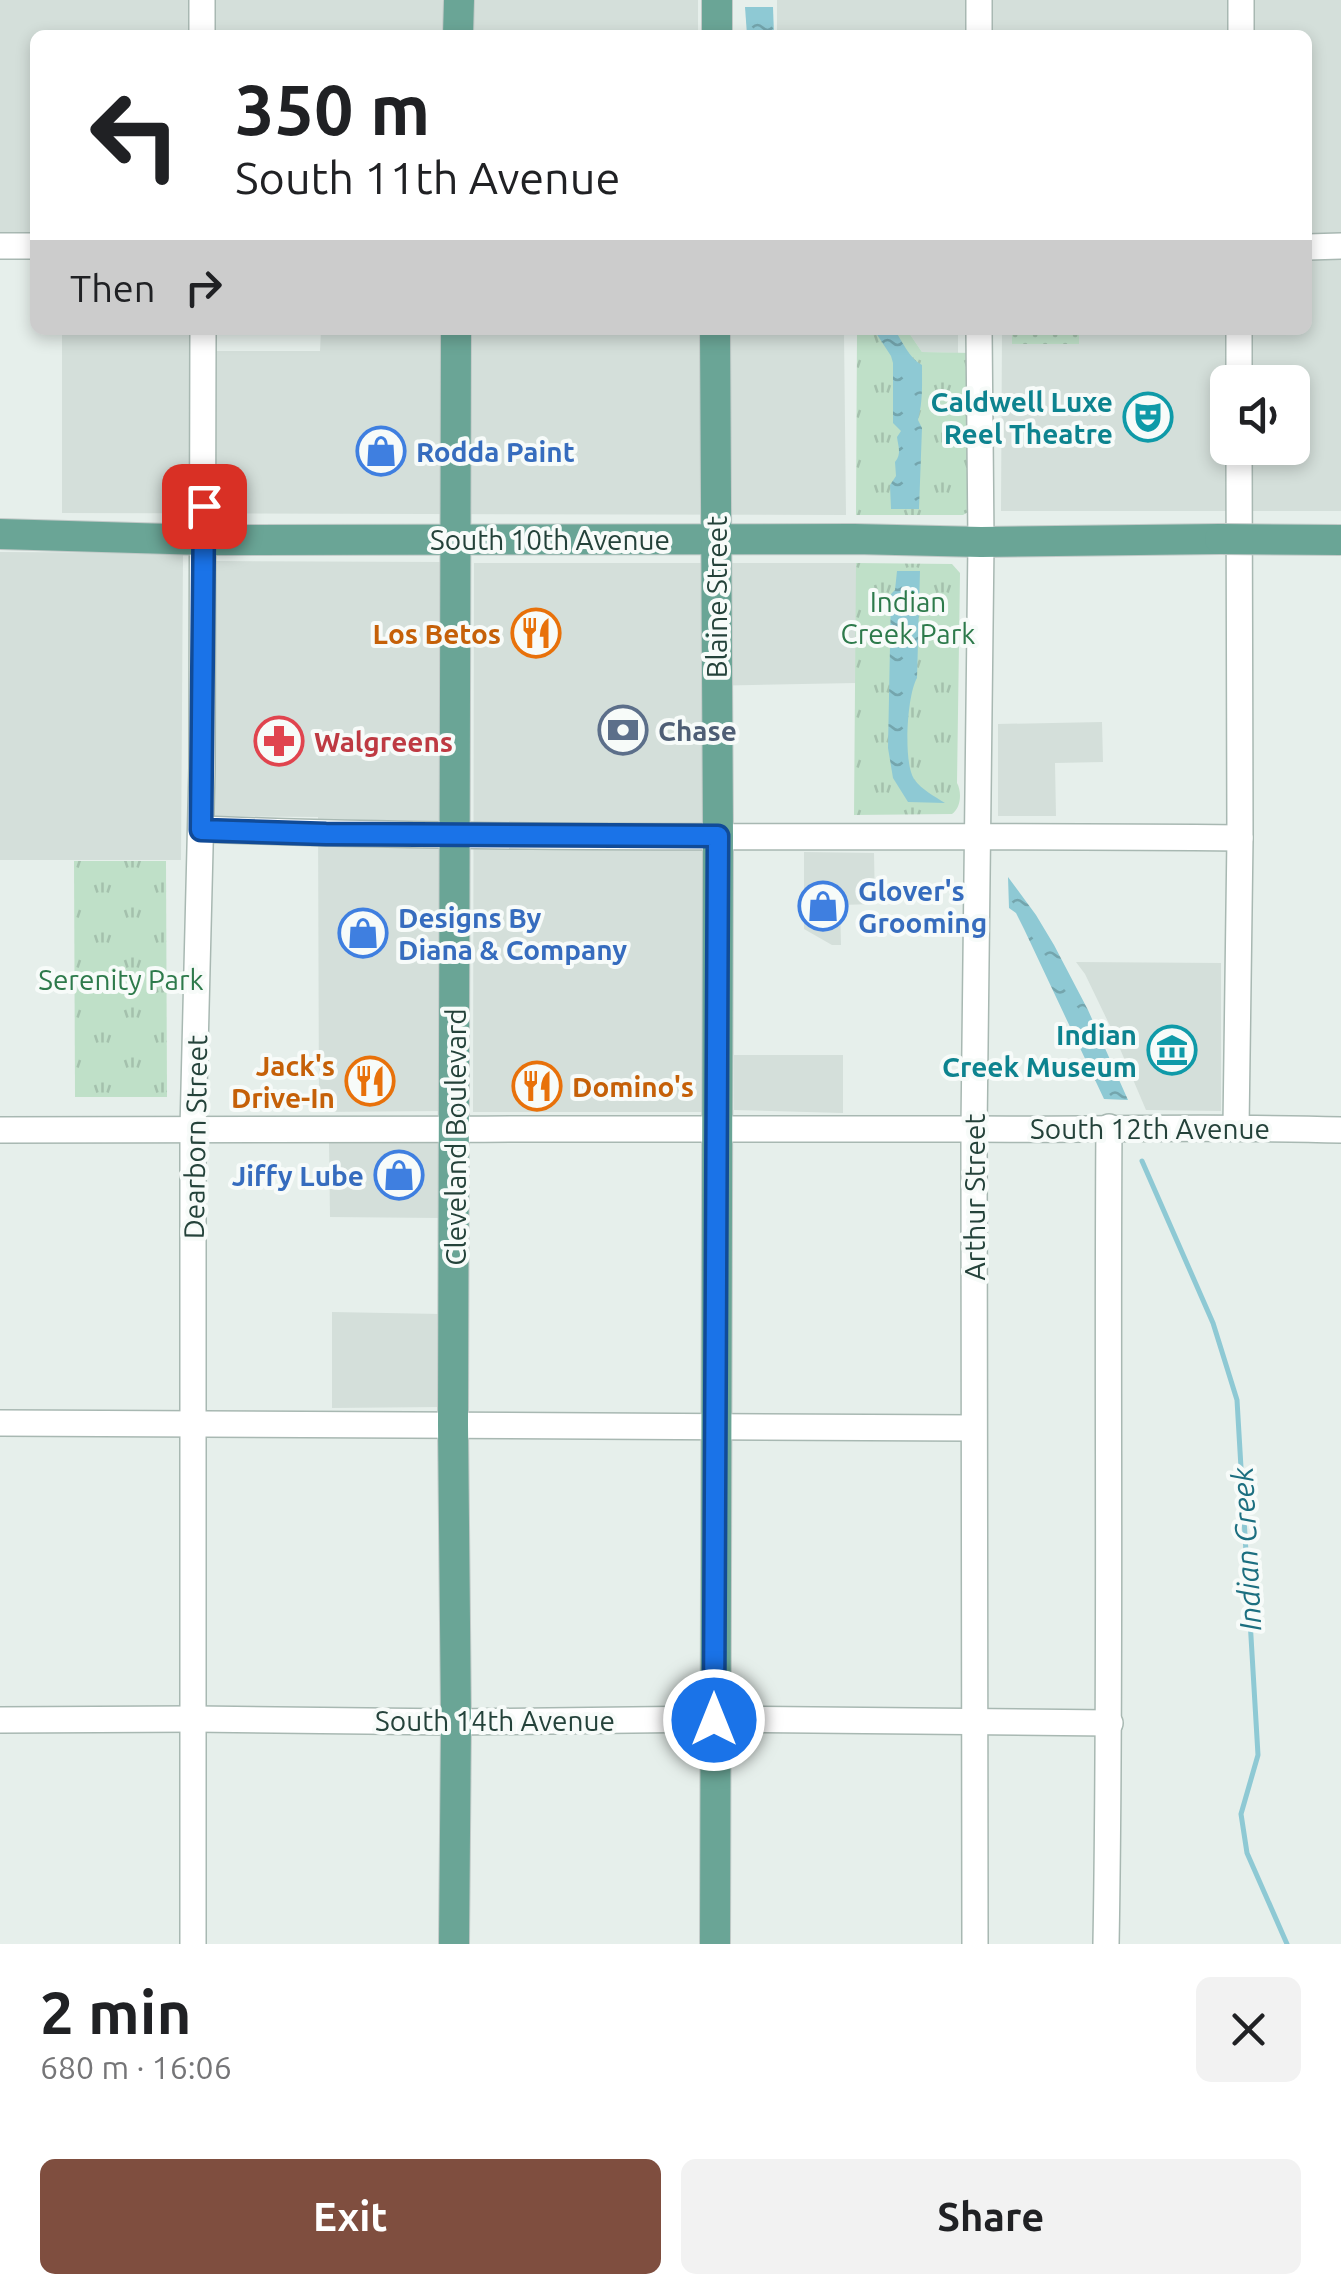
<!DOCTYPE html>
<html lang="en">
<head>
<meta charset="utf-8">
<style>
	:root { --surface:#fff; --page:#f2f2f2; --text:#202124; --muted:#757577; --accent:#7f4e3f }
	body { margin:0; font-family:Ubuntu,sans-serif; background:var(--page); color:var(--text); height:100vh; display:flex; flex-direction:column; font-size:38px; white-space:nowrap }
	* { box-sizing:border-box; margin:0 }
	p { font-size:32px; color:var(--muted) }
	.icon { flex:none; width:55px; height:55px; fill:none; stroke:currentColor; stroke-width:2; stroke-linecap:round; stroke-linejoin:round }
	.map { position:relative; height:1944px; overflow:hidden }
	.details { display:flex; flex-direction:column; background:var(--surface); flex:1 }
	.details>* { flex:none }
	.top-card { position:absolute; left:30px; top:30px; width:1282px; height:305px; border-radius:15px; box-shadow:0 5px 15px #0003; background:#fff; color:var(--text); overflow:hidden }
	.tools { position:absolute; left:1210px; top:365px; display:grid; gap:20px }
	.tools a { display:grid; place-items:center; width:100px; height:100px; border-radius:15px; background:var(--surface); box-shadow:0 5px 15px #0003; font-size:50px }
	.pin { position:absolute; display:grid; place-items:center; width:85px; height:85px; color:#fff; margin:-42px; border-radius:20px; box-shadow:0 5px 15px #0006 }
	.me { position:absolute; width:110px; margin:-55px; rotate:0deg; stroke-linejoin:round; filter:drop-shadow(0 0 8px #0008) }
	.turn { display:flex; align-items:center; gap:35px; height:210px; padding:0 40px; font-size:45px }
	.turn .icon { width:130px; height:130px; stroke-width:2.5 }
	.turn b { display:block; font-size:70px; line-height:85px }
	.then { display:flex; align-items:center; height:95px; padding:0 40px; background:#0003; gap:20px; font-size:38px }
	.round { display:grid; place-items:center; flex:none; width:105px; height:105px; border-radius:15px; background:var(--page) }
	.head { display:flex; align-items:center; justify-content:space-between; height:170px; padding:0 40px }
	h1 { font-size:60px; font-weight:600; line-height:75px }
	.primary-button { display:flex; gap:20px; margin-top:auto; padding:20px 40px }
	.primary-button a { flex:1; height:115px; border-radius:15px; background:var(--accent); color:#fff; font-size:40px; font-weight:600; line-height:115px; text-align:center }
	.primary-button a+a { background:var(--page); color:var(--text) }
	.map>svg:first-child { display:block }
	.built { fill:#d4dfda; fill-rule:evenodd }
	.grass { fill:url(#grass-dots) }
	.park { fill:url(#park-tufts) }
	.water { fill:url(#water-ripples) }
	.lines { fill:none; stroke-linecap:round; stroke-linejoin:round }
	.stream { stroke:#8ec9d4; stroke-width:5 }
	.minor-casing { stroke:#a8b8b2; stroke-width:28 }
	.major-casing { stroke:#c2cac8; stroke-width:32 }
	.minor { stroke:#fff; stroke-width:25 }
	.major { stroke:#6aa596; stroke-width:30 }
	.major-bridge-casing { stroke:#c2cac8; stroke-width:32; stroke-linecap:butt }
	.major-bridge { stroke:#6aa596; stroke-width:30 }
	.route-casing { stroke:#114b97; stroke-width:25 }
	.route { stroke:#1a73e8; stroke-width:18 }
	.labels { text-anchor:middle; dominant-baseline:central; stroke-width:8; stroke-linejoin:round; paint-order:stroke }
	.culture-label { font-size:28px; font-weight:bold; fill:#0d838f; stroke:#f7fbf9; text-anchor:end }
	.shop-label { font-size:28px; font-weight:bold; fill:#366cbe; stroke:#f7fbf9; text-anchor:start }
	.street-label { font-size:28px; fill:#24423a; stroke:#f7fbf9 }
	.park-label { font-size:28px; fill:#2d7a4b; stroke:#f7fbf9 }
	.food-label { font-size:28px; font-weight:bold; fill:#c56008; stroke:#f7fbf9; text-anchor:end }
	.service-label { font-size:28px; font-weight:bold; fill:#4e5e75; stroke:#f7fbf9; text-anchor:start }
	.health-label { font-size:28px; font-weight:bold; fill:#be3a42; stroke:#f7fbf9; text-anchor:start }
	.water-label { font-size:30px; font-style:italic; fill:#1c6f80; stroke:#f7fbf9 }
</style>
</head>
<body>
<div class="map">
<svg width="1341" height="1944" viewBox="0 0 1341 1944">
	<defs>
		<pattern id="grass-dots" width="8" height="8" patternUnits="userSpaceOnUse" patternTransform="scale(2.5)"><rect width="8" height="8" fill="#bfe0c8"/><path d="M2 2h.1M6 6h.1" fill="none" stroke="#a4c1ad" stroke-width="1.8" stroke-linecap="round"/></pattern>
		<pattern id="park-tufts" width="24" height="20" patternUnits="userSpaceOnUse" patternTransform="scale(2.5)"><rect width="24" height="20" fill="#bfe0c8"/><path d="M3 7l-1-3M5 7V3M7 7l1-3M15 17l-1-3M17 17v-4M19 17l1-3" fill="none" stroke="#a4c1ad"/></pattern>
		<pattern id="water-ripples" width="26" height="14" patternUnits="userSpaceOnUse" patternTransform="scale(2.5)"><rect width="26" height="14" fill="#8ec9d4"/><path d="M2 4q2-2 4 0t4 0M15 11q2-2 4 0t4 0" fill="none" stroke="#74a5ad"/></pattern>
	</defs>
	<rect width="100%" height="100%" fill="#e6efeb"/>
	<g class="built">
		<polygon points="0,0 698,0 698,35 35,35 35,258 0,257"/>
		<path d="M777 0H1341V511H1001L1002 330H1308V35H777ZM1228 382H1292V448H1228Z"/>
		<polygon points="62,330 212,330 213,351 320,351 321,330 865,330 865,332 844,333 846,515 62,513"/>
		<polygon points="907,330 958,330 958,353 922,352"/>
		<polygon points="0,552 183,553 181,860 0,860"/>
		<polygon points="213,561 442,562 442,1111 319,1112 318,817 211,816"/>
		<polygon points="474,563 856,563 856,683 704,686 703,1112 473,1112"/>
		<polygon points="1102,722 1103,762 1055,763 1056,816 998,816 998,724"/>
		<polygon points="804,852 874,853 875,904 840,905 841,945 832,945 804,929"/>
		<polygon points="1076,962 1221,963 1221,1111 1146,1110 1112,1030 1085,974"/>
		<polygon points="734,1055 843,1055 843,1113 734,1110"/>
		<polygon points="329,1141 441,1143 440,1218 330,1217"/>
		<polygon points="332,1312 441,1314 441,1407 332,1408"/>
	</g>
	<rect class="grass" x="1012" y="330" width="67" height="14"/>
	<g class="park">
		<polygon points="865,330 907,330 922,352 971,353 968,512 963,515 856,515 857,332 865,332"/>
		<path d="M856 563 952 564 960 573 957 783C962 792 961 808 952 814L854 815Z"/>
		<polygon points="74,861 166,861 167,1097 75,1097"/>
	</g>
	<g class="water">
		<polygon points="745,7 773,7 774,35 747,35"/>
		<path d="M874 330H895C902 341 909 358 922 365 922 385 923 401 918 420L922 428 919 509H891L890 485 896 476 895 462C902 454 898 446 897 437L901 431 893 423V363L891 356Z"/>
		<path d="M897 571H920L917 678C907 695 903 762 914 779 922 790 934 796 945 803L908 802 893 778 888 748 891 594 895 590Z"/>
		<polygon points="1008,877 1036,915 1054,945 1088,1010 1128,1100 1104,1099 1024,929 1016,913 1009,908"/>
	</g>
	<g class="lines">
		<polyline class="stream" points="1142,1161 1213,1323 1237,1400 1258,1755 1241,1814 1247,1853 1287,1944"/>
		<g class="minor-casing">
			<g id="minor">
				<polyline points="202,35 202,0"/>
				<polyline points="979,35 979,0"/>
				<polyline points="1241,35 1241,0"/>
				<polyline points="0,246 35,246"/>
				<polyline points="1308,247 1341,246"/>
				<polyline points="1239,382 1239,330"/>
				<path d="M201 829C547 842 894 834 1240 838"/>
				<polyline points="1236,1127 1240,838 1239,448"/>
				<path d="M0 1130C323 1129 647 1129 970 1129 1094 1130 1217 1126 1341 1130"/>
				<polyline points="0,1423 973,1428"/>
				<polyline points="0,1720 194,1719 456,1722 714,1719 1110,1723"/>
				<polyline points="193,1944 193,1129 202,768 203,330"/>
				<polyline points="975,1944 974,1129 981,542 979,330"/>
				<path d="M1106 1944C1111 1672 1107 1400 1109 1127"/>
			</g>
		</g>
		<g class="major-casing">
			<g id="major">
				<polyline points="458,35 459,0"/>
				<polyline points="717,35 717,0"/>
				<polyline points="0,534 204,540 854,539 981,542 1220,539"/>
				<polyline points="454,1944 456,1722 453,1425 456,330"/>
				<polyline points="715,1944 718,836 715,330"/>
			</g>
		</g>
		<use href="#minor" class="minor"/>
		<use href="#major" class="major"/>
		<g class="major-bridge-casing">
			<polyline id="major-bridge" points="1220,539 1341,540"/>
		</g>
		<use href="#major-bridge" class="major-bridge"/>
	</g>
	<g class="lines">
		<g class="route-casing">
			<polyline id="route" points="204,506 201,830 326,834 718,836 714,1720"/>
		</g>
		<use href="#route" class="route"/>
	</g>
	<defs>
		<g id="theatre-ring" transform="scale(2.5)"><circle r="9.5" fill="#f7fbf9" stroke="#0f9aa8" stroke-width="1.5"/><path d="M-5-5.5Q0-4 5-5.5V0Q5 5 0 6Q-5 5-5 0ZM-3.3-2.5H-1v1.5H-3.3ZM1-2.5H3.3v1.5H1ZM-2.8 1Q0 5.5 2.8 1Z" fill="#0f9aa8"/></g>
		<g id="shop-ring" transform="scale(2.5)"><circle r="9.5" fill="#f7fbf9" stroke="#3f7fe0" stroke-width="1.5"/><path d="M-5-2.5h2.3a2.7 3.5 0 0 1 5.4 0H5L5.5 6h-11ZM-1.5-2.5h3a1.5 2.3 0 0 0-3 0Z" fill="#3f7fe0"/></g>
		<g id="restaurant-ring" transform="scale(2.5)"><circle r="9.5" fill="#f7fbf9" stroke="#e8710a" stroke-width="1.5"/><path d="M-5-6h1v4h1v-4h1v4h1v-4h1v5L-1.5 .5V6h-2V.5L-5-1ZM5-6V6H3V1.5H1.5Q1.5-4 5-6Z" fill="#e8710a"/></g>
		<g id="bank-ring" transform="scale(2.5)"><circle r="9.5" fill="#f7fbf9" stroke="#5c6f8a" stroke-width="1.5"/><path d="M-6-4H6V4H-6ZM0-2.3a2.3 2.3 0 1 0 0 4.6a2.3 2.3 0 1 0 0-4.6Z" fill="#5c6f8a"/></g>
		<g id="pharmacy-ring" transform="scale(2.5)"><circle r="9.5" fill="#f7fbf9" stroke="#e0444e" stroke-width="1.5"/><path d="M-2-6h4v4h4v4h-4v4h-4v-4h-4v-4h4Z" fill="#e0444e"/></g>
		<g id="museum-ring" transform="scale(2.5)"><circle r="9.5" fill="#f7fbf9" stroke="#0f9aa8" stroke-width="1.5"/><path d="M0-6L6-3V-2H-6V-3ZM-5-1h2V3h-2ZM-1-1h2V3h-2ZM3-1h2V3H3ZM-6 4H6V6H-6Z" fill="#0f9aa8"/></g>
	</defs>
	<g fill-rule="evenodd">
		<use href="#theatre-ring" x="1148" y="417"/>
		<use href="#shop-ring" x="381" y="451"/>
		<use href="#restaurant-ring" x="536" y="633"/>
		<use href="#bank-ring" x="623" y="730"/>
		<use href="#pharmacy-ring" x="279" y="741"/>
		<use href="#shop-ring" x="823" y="906"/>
		<use href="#shop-ring" x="363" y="933"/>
		<use href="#museum-ring" x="1172" y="1050"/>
		<use href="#restaurant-ring" x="370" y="1081"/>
		<use href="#restaurant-ring" x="537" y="1086"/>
		<use href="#shop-ring" x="399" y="1175"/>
	</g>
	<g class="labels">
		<g class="culture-label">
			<text x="1113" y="401">Caldwell Luxe<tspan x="1113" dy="32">Reel Theatre</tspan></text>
			<text x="1137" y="1034">Indian<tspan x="1137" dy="32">Creek Museum</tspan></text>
		</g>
		<g class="shop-label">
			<text x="416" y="451">Rodda Paint</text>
			<text x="858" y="890">Glover's<tspan x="858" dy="32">Grooming</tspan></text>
			<text x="398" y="917">Designs By<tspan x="398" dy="32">Diana &amp; Company</tspan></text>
			<text x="364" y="1175" text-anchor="end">Jiffy Lube</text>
		</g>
		<g class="street-label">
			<text x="550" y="539">South 10th Avenue</text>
			<text transform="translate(716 597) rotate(-90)">Blaine Street</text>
			<text x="1150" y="1128">South 12th Avenue</text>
			<text transform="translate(195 1137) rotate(-89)">Dearborn Street</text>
			<text transform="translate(455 1137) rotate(-90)">Cleveland Boulevard</text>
			<text transform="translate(974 1197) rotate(-90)">Arthur Street</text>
			<text x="495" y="1720">South 14th Avenue</text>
		</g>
		<g class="park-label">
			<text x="908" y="601">Indian<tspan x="908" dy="32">Creek Park</tspan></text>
			<text x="121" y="979">Serenity Park</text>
		</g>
		<g class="food-label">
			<text x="501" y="633">Los Betos</text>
			<text x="335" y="1065">Jack's<tspan x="335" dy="32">Drive-In</tspan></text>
			<text x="572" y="1086" text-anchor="start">Domino's</text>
		</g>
		<g class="service-label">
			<text x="658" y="730">Chase</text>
		</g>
		<g class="health-label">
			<text x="314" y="741">Walgreens</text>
		</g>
		<g class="water-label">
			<text transform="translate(1246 1549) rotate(-93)">Indian Creek</text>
		</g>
	</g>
</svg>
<div class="tools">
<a><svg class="icon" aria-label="sound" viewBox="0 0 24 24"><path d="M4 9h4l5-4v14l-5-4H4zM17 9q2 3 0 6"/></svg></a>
</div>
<div class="pin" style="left:204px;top:506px;background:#d93025"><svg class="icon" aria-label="arrive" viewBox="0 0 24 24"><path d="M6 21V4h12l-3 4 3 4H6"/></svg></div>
<svg class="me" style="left:714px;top:1720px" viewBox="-20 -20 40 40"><circle r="17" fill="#1a73e8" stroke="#fff" stroke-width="3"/><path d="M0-11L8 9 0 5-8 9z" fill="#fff"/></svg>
<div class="top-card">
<div class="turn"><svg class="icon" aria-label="left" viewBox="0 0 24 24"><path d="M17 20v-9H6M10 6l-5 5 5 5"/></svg><div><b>350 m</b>South 11th Avenue</div></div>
<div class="then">Then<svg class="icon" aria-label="right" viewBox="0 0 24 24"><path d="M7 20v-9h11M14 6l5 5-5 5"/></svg></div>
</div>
</div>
<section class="details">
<div class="head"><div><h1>2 min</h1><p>680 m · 16:06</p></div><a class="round"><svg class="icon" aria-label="close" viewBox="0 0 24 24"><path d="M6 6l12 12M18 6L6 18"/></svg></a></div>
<div class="primary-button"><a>Exit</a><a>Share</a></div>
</section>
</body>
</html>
